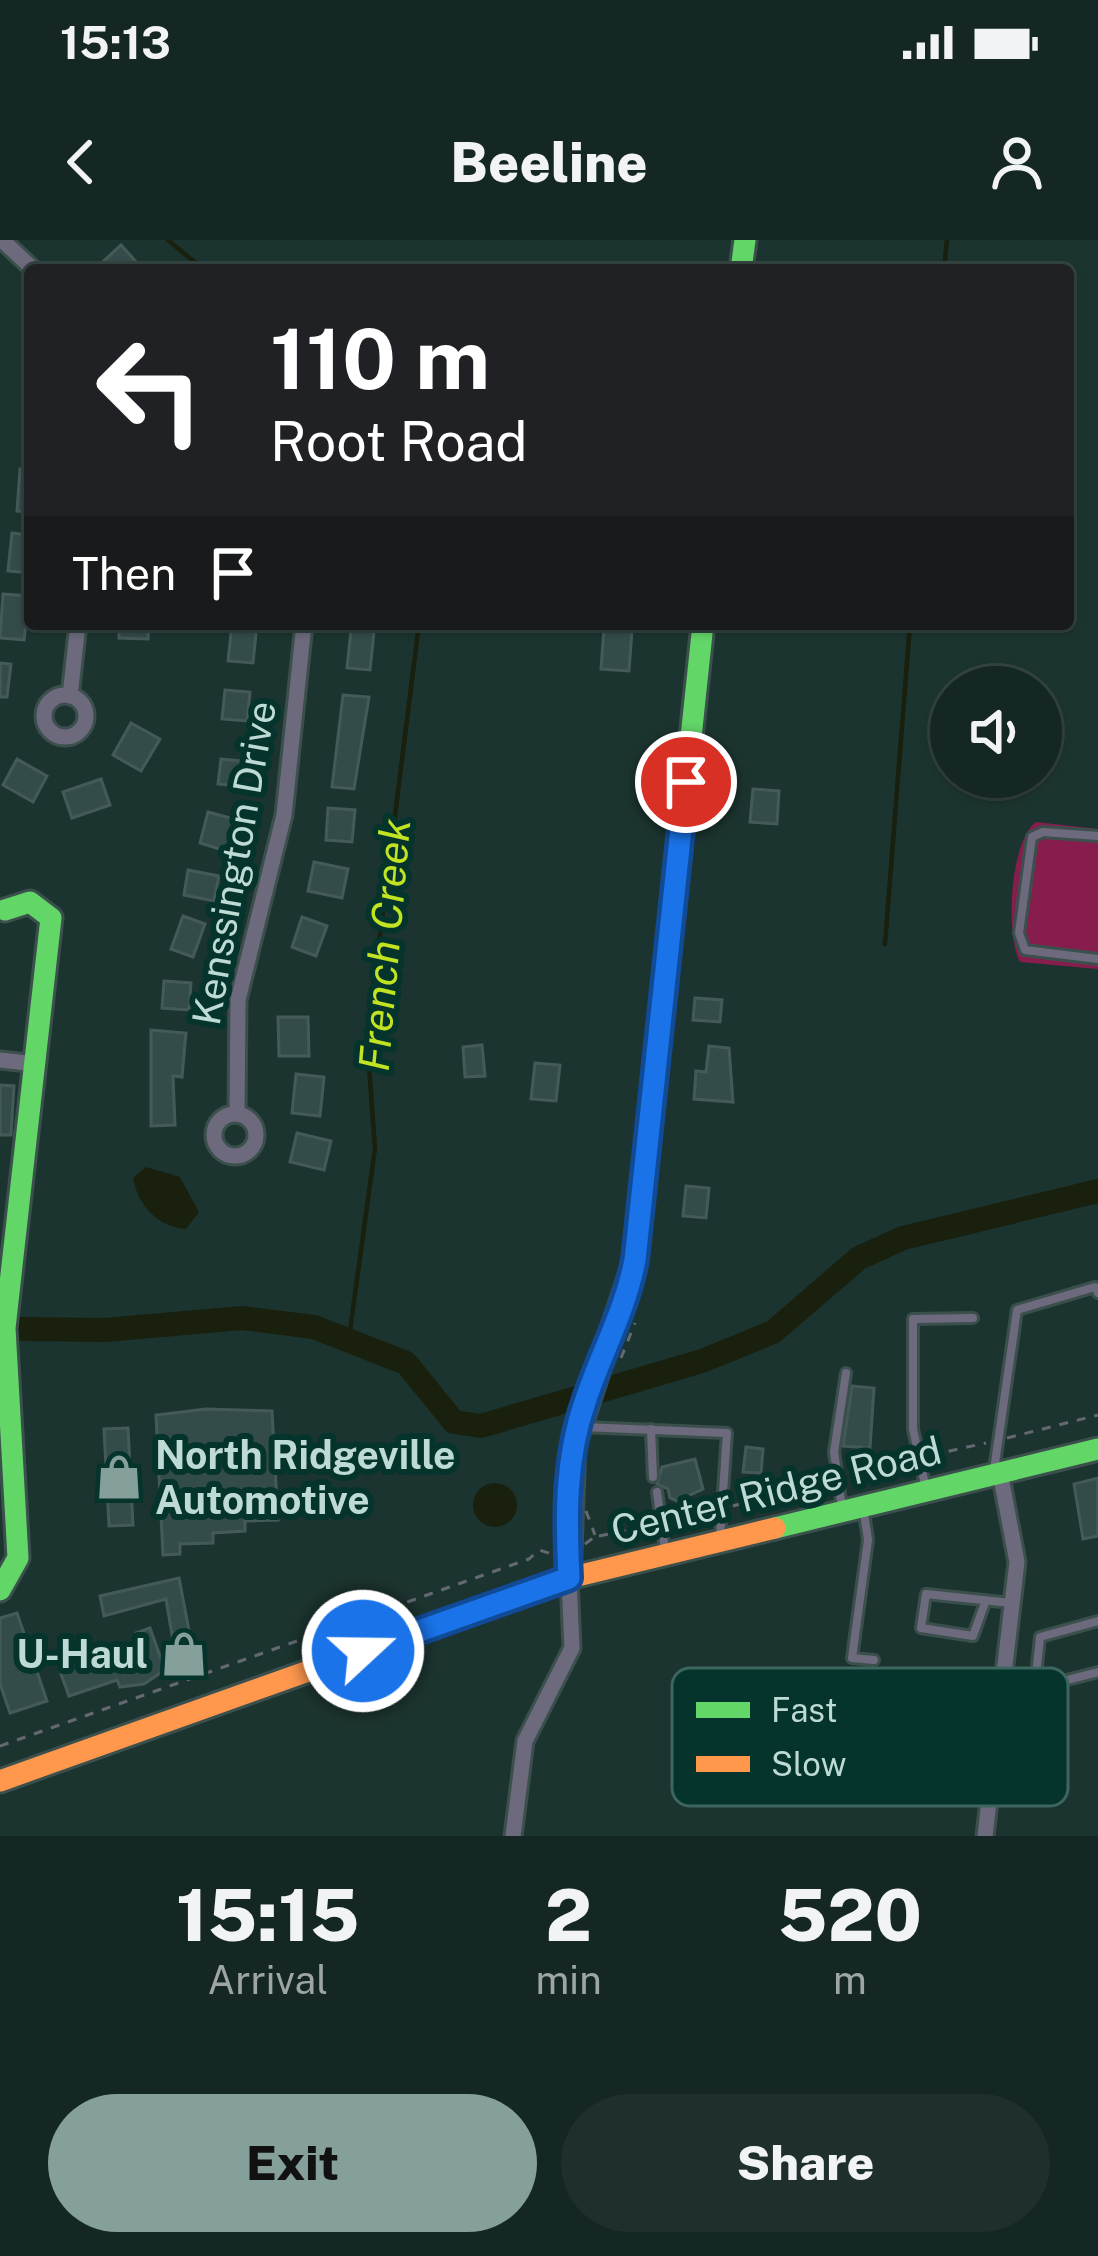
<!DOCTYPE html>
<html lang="en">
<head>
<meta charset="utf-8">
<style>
	:root { --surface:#152724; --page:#1e2f2c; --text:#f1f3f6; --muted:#9da5a6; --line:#344441; --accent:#85a09b }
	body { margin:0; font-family:"Public Sans",sans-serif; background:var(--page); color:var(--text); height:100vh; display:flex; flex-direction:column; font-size:45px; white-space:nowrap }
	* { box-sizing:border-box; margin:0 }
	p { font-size:39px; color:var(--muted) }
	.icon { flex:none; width:66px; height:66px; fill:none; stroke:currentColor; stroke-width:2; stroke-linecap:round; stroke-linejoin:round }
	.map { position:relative; height:1596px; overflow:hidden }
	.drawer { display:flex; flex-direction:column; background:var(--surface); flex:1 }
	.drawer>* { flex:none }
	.guide { position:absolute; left:24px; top:24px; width:1050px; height:366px; border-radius:12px; box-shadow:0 3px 9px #0004,0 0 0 3px var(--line); background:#202124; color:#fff; overflow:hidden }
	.buttons { position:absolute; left:930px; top:426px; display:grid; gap:24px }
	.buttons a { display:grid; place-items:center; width:132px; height:132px; border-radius:50%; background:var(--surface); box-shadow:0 3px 9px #0004,0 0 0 3px var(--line); font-size:60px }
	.pin { position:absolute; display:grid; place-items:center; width:102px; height:102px; color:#fff; margin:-51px; border:6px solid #fff; border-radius:50%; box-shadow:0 3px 12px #0007 }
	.me { position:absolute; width:132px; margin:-66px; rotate:69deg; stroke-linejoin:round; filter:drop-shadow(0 0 9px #0008) }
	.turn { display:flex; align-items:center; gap:42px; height:252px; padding:0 48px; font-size:54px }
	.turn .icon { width:156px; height:156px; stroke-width:2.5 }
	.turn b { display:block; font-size:84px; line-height:102px }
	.then { display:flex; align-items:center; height:114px; padding:0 48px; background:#0003; gap:24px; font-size:45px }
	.eta { display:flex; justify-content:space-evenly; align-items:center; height:204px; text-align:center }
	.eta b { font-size:72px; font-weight:800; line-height:84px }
	.cta { display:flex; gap:24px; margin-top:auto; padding:24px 48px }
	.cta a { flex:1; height:138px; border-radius:72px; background:var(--accent); color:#111; font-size:48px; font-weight:800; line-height:138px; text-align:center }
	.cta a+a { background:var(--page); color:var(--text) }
	.status { display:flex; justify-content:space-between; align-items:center; height:84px; padding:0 60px; background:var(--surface); direction:ltr }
	.status svg { height:33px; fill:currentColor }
	header { display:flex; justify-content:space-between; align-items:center; height:156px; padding:0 48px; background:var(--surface); font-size:54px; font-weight:800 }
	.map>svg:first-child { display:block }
	.green { fill:#871d4d }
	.water { fill:#19200e }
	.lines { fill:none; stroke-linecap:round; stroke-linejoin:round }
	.stream { stroke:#19200e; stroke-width:4.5 }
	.river { stroke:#19200e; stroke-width:24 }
	.building { fill:#344c49; stroke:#445a59; stroke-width:3 }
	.lane-casing { stroke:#3b504c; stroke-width:14 }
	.street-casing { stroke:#3b504c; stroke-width:21 }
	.fast-casing { stroke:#3b504c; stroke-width:27 }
	.slow-casing { stroke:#3b504c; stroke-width:27 }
	.path { stroke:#636872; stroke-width:3; stroke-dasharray:9 9; stroke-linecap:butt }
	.lane { stroke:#6e6a7e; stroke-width:8 }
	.street { stroke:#6e6a7e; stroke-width:15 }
	.fast { stroke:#63d668; stroke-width:21 }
	.slow { stroke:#ff974d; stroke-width:21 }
	.route-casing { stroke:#114b97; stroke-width:30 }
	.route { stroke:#1a73e8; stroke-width:21 }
	.labels { text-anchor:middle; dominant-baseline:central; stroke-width:12; stroke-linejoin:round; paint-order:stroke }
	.street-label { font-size:39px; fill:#bedad4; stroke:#05342d }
	.poi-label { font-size:39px; font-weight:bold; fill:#bedad4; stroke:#05342d; text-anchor:start }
	.water-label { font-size:42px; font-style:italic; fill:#c1e321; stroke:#05342d }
	.key { fill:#05342d; stroke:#3c665f; stroke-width:3 }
	.key-label { font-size:33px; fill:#bedad4 }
</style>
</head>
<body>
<div class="status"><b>15:13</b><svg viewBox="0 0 49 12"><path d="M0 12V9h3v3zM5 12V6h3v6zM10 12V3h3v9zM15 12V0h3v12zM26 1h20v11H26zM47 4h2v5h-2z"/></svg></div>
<header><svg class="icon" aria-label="back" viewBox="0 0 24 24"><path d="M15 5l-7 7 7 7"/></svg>Beeline<svg class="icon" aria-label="person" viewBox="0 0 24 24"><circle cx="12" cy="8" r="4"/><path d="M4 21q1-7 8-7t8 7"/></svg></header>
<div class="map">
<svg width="1098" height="1596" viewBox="0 0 1098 1596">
	<rect width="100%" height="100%" fill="#1c3430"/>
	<path class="green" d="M1036 582 1098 589V729L1020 722C1005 695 1010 600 1036 582Z"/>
	<g class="water">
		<path d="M146 927 180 937 199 972 186 989C158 987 138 966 133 938Z"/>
		<circle cx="495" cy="1265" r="22"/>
	</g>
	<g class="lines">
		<g class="stream">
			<polyline points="168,0 204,30"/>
			<polyline points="944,30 947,0"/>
			<polyline points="885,704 910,384"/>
			<polyline points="349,1098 375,908 367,799 419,384"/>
		</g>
		<polyline class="river" points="20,1089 105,1090 242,1078 314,1087 406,1123 454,1182 481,1186 702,1121 773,1092 859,1018 903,998 1098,951"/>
	</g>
	<g class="building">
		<polygon points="121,5 139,25 133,30 94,30"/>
		<polygon points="20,229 30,229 30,272 17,271"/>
		<polygon points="12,293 30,295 30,333 8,331"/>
		<polygon points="3,354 29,356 24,400 0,398"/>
		<polygon points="119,384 149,384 148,399 119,398"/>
		<polygon points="232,384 257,384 253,423 228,421"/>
		<polygon points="604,388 632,390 629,431 601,429"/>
		<polygon points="351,390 374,392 370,430 347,428"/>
		<polygon points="0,423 11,424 7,457 0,457"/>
		<polygon points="225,450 250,452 247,481 222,479"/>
		<polygon points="343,455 369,457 354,549 332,547"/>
		<polygon points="131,483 160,499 141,531 113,515"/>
		<polygon points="17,519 47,536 33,562 3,545"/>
		<polygon points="221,519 242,521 240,546 218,544"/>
		<polygon points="101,539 110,565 72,578 63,552"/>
		<polygon points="753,549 779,551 777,584 750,582"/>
		<polygon points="328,568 355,570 352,602 326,600"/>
		<polygon points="208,572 234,579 226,611 200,603"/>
		<polygon points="314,622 348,629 342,658 308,651"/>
		<polygon points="188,630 219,636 214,661 184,655"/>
		<polygon points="183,676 205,684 193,717 171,709"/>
		<polygon points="302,677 327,686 316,716 292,707"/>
		<polygon points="164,741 191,743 189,770 162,768"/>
		<polygon points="695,758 722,760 720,782 693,780"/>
		<polygon points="278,777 308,777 309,816 279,816"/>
		<polygon points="151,790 186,793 182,837 173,836 175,885 151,886"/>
		<polygon points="482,805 485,836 465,837 463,807"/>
		<polygon points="709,806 729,808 733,862 694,859 696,831 706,832"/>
		<polygon points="535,823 560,825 556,861 531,859"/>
		<polygon points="296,834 324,837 320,876 292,873"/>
		<polygon points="0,845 14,846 11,895 0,895"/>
		<polygon points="297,893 331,901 324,930 290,922"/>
		<polygon points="686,946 709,948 706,978 683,976"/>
		<polygon points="852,1146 874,1148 870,1208 843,1206"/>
		<polygon points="206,1169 272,1171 278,1280 245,1281 245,1291 213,1293 213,1303 180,1304 180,1314 163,1315 156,1175"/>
		<polygon points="128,1188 133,1285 109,1286 104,1189"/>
		<polygon points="746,1207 763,1209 761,1233 743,1232"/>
		<polygon points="695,1219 703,1249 677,1261 670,1258 668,1249 657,1244 662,1227"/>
		<polygon points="1098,1238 1098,1296 1083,1299 1074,1244"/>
		<polygon points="179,1338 195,1422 177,1425 166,1359 104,1376 100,1356"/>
		<polygon points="17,1373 47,1461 10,1473 0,1444 0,1378"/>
		<polygon points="150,1388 165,1430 144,1444 120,1447 117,1440 69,1456 57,1423 103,1407 109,1423 143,1414 136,1393"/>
	</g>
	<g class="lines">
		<g class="lane-casing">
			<g id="lane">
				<polyline points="1098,596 1043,592 1032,597 1019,693 1025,710 1098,719"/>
				<polyline points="583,1187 727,1193 720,1297"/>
				<polyline points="651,1189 653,1237"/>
				<polyline points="994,1230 1017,1070 1095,1047 1098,1053"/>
				<polyline points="926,1249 913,1189 913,1079 973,1078"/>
				<polyline points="657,1252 665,1310"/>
				<polyline points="842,1268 834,1212 846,1133"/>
				<polyline points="864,1273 868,1300 852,1418 874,1420"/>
				<polyline points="986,1360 973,1396 921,1388 926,1354 1011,1363"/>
				<polyline points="1035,1446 1040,1397 1098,1381"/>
				<polyline points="850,1550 863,1466 910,1447 1001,1457 1098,1432"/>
			</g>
		</g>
		<g class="street-casing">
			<g id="street">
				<polyline points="2,0 34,30"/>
				<circle cx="65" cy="476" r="21"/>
				<polyline points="70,456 78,384"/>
				<polyline points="0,820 36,824"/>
				<polyline points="237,874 238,760 284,575 304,384"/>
				<circle cx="235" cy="895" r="21"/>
				<polyline points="513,1596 525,1501 572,1408 569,1338"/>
				<polyline points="985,1596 1017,1322 1000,1232"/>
			</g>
		</g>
		<g class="fast-casing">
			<g id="fast">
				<polyline points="741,30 745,0"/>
				<polyline points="670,696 703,384"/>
				<polyline points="775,1288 1098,1209"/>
				<polyline points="0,1350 18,1318 5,1088 51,678 30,662 5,670"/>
			</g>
		</g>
		<g class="slow-casing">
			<g id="slow">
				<polyline points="569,1338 574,1205 635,1020 670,696"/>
				<polyline points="0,1541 569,1338 775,1288"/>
			</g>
		</g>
		<g class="path">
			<polyline points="621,1118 635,1083"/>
			<polyline points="1007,1198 1098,1175"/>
			<polyline points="931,1215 986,1203"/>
			<polyline points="849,1234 910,1220"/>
			<polyline points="733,1266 828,1239"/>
			<polyline points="586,1271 595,1295"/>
			<polyline points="669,1281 712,1271"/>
			<polyline points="599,1296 654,1285"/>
			<polyline points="585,1304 597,1295"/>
			<polyline points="0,1506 529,1319 539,1310 552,1314"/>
		</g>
		<use href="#lane" class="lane"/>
		<use href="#street" class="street"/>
		<use href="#fast" class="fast"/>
		<use href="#slow" class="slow"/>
	</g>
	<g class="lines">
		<g class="route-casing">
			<path id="route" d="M363 1411 569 1338C566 1278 565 1219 585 1162 601 1113 625 1072 635 1020L686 542"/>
		</g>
		<use href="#route" class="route"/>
	</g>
	<defs>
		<g id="shop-bare" transform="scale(3.6)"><path d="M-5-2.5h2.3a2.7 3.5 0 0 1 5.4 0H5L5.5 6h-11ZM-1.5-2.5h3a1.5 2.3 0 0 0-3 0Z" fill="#85a09b" stroke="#05342d" stroke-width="2.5" paint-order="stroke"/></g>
	</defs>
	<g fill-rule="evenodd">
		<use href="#shop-bare" x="119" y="1237"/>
		<use href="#shop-bare" x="184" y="1414"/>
	</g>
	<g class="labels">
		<g class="street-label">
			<text transform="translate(234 623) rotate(-80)">Kenssington Drive</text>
			<text transform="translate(776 1250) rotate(-14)">Center Ridge Road</text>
		</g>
		<g class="poi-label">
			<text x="155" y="1215">North Ridgeville<tspan x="155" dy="45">Automotive</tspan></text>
			<text x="148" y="1414" text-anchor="end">U-Haul</text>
		</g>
		<g class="water-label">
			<text transform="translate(384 705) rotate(-85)">French Creek</text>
		</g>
	</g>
	<rect x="672" y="1428" width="396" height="138" rx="18" class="key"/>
	<rect x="696" y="1462" width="54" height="16" fill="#63d668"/>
	<rect x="696" y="1516" width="54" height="16" fill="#ff974d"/>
	<g class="key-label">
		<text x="771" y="1482">Fast</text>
		<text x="771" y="1536">Slow</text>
	</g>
</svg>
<div class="buttons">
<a><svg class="icon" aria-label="sound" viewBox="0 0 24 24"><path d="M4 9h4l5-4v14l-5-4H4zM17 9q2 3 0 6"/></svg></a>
</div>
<div class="pin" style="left:686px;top:542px;background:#d93025"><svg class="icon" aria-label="arrive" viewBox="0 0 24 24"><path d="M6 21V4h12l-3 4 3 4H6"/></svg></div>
<svg class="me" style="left:363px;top:1411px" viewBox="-20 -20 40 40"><circle r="17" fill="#1a73e8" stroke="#fff" stroke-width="3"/><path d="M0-11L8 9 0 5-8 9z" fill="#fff"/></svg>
<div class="guide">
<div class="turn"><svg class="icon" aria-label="left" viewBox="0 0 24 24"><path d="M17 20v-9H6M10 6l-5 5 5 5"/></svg><div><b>110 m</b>Root Road</div></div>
<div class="then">Then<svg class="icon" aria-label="arrive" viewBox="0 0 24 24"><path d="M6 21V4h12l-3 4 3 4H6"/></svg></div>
</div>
</div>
<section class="drawer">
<div class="eta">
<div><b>15:15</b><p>Arrival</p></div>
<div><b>2</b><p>min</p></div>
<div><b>520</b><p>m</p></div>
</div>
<div class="cta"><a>Exit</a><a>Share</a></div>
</section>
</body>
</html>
